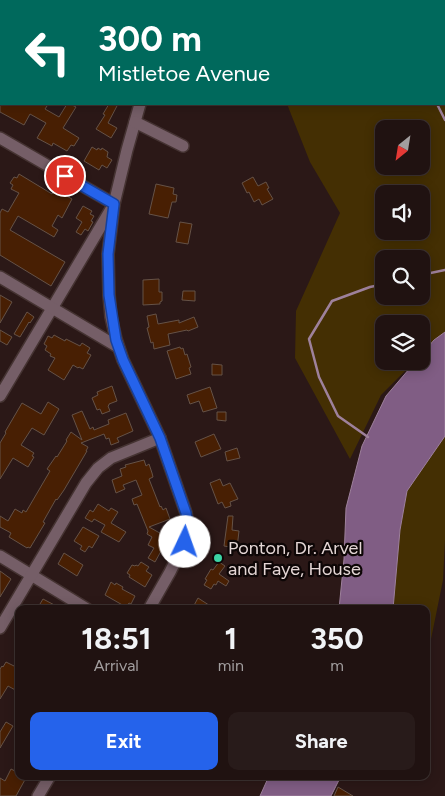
<!DOCTYPE html>
<html lang="en">
<head>
<meta charset="utf-8">
<style>
	:root { --surface:#201211; --page:#281b1a; --text:#f1f3f6; --muted:#a29e9f; --line:#3d3231; --accent:#2563eb }
	body { margin:0; font-family:Figtree,sans-serif; background:var(--page); color:var(--text); height:100vh; display:flex; flex-direction:column; font-size:19px; white-space:nowrap }
	* { box-sizing:border-box; margin:0 }
	p { font-size:16px; color:var(--muted) }
	.icon { flex:none; width:28px; height:28px; fill:none; stroke:currentColor; stroke-width:2; stroke-linecap:round; stroke-linejoin:round }
	.map { position:relative; flex:1; overflow:hidden }
	.panel { position:absolute; left:15px; top:605px; width:415px; height:175px; display:flex; flex-direction:column; background:var(--surface); border-radius:10px; box-shadow:0 2px 12px #0003,0 0 0 1px var(--line) }
	.panel>* { flex:none }
	.guide { position:absolute; left:0px; top:0px; width:445px; height:105px; box-shadow:0 2px 12px #0003,0 0 0 1px var(--line); background:#00695c; color:#fff; overflow:hidden }
	.needle { width:32px; rotate:210deg }
	.fabs { position:absolute; left:375px; top:120px; display:grid; gap:10px }
	.fabs a { display:grid; place-items:center; width:55px; height:55px; border-radius:10px; background:var(--surface); box-shadow:0 2px 12px #0003,0 0 0 1px var(--line); font-size:25px }
	.pin { position:absolute; display:grid; place-items:center; width:42px; height:42px; color:#fff; margin:-21px; border:2px solid #fff; border-radius:50%; box-shadow:0 1px 5px #0007 }
	.me { position:absolute; width:55px; margin:-28px; rotate:3deg; stroke-linejoin:round; filter:drop-shadow(0 0 4px #0008) }
	.turn { display:flex; align-items:center; gap:18px; height:105px; padding:0 15px; font-size:22px }
	.turn .icon { width:65px; height:65px; stroke-width:2.5 }
	.turn b { display:block; font-size:35px; line-height:42px }
	.eta { display:flex; justify-content:space-evenly; align-items:center; height:85px; text-align:center }
	.eta b { font-size:30px; font-weight:700; line-height:35px }
	.button { display:flex; gap:10px; margin-top:auto; padding:10px 15px }
	.button a { flex:1; height:58px; border-radius:10px; background:var(--accent); color:#fff; font-size:20px; font-weight:700; line-height:58px; text-align:center }
	.button a+a { background:var(--page); color:var(--text) }
	.map>svg:first-child { display:block }
	.green { fill:#442f03; fill-rule:evenodd }
	.water { fill:#805d84; stroke:#9e819c }
	.lines { fill:none; stroke-linecap:round; stroke-linejoin:round }
	.stream { stroke:#9e819c; stroke-width:2.5 }
	.building { fill:#481f03; stroke:#655247 }
	.minor-casing { stroke:#453332; stroke-width:14 }
	.minor { stroke:#755e67; stroke-width:11 }
	.route-casing { stroke:#184099; stroke-width:12 }
	.route { stroke:#2563eb; stroke-width:9 }
	.poi-dot { fill:#3cd4a4; stroke:#0d0606; stroke-width:2 }
	.labels { text-anchor:middle; dominant-baseline:central; stroke-width:4.5; stroke-linejoin:round; paint-order:stroke }
	.poi-label { font-size:18px; fill:#e4d6d5; stroke:#0d0606; text-anchor:start }
</style>
</head>
<body>
<div class="map">
<svg width="445" height="796" viewBox="0 0 445 796">
	<rect width="100%" height="100%" fill="#2b1817"/>
	<g class="green">
		<path d="M292 0H445V332L421 355V324H384V361H415L381 395 350 459 295 358 296 311 340 213 310 162 287 104H444V1H291ZM384 129H421V166H384ZM384 194H421V231H384ZM384 259H421V296H384Z"/>
		<polygon points="445,436 445,540 443,580 429,649 426,659 426,609 393,609 400,530 407,491"/>
	</g>
	<g class="water">
		<polygon points="445,332 445,436 407,491 400,530 393,609 339,609 344,559 346,508 362,446 386,396 416,361 421,361 421,355 434,340"/>
		<polygon points="269,776 341,776 331,796 260,796"/>
	</g>
	<g class="lines">
		<g class="stream">
			<polyline points="444,10 445,8"/>
			<polyline points="437,104 445,120"/>
			<polyline points="421,275 445,270"/>
			<polyline points="368,437 338,416 319,377 309,339 332,301 370,287 384,284"/>
		</g>
	</g>
	<g class="building">
		<polygon points="0,104 44,104 47,106 45,109 59,117 67,104 70,104 76,107 63,128 79,138 74,146 71,145 67,151 53,143 52,146 37,138 46,123 30,114 24,125 0,112"/>
		<polygon points="109,104 118,104 108,123 117,128 111,138 96,129 105,115 103,114"/>
		<polygon points="92,147 97,150 98,148 101,150 102,148 108,152 107,157 112,160 107,168 102,165 99,170 84,161"/>
		<polygon points="19,174 52,194 54,192 57,193 58,191 72,199 62,218 58,215 52,226 58,230 54,237 18,216 10,230 65,262 51,286 0,255 0,213 2,209 8,212 19,193 11,189 13,185 10,183 14,177 17,178"/>
		<polygon points="253,177 258,186 266,182 269,188 267,189 273,199 262,205 259,199 254,202 249,192 247,193 242,183"/>
		<polygon points="156,184 174,188 173,194 177,195 176,202 172,202 168,218 149,214"/>
		<polygon points="83,206 92,211 90,214 94,216 91,221 93,222 88,231 85,229 81,235 76,232 82,222 76,218"/>
		<polygon points="180,222 192,224 188,244 176,242"/>
		<polygon points="159,279 159,292 162,292 162,301 160,302 160,304 143,305 143,280"/>
		<polygon points="183,291 195,291 195,301 182,300"/>
		<polygon points="0,295 12,302 0,323"/>
		<polygon points="27,312 34,317 30,323 29,322 20,337 14,334"/>
		<polygon points="156,314 158,324 179,320 179,323 194,317 198,327 188,331 187,330 168,334 170,345 154,349 153,342 151,343 147,328 149,327 147,316"/>
		<polygon points="0,330 12,337 7,345 0,341"/>
		<polygon points="54,335 65,341 66,339 80,346 82,343 90,348 87,353 91,355 83,369 79,367 78,368 73,365 64,380 48,370 55,358 50,356 51,354 45,350 47,346 44,344 48,336 52,338"/>
		<polygon points="180,347 181,349 183,348 185,355 187,354 191,367 189,368 191,374 176,379 167,351"/>
		<polygon points="212,364 222,365 222,375 212,375"/>
		<polygon points="112,386 117,401 109,404 109,405 108,406 110,411 102,414 100,409 97,410 92,398 98,395 97,392"/>
		<polygon points="210,387 217,408 203,412 199,401 190,404 187,395"/>
		<polygon points="48,402 59,409 44,435 32,428 21,445 34,453 32,456 34,457 28,467 13,458 0,479 0,443 6,433 5,432 22,403 41,414"/>
		<polygon points="82,411 90,429 93,427 94,430 109,424 108,420 126,413 133,431 117,438 119,442 111,445 109,438 106,439 104,434 81,443 88,447 86,451 87,451 64,490 57,500 56,499 43,522 45,523 30,548 28,547 27,548 9,537 11,533 0,527 0,516 8,521 15,509 22,513 23,510 26,512 50,471 47,469 56,456 57,457 67,441 66,440 71,432 82,440 72,415"/>
		<polygon points="217,412 226,412 226,421 217,420"/>
		<polygon points="214,434 221,449 201,457 195,442"/>
		<polygon points="237,448 240,458 227,461 225,452"/>
		<polygon points="144,460 146,466 149,464 152,473 153,477 149,479 160,507 161,506 163,510 166,508 170,519 149,527 167,537 165,541 166,542 155,562 148,558 154,548 148,545 152,537 147,534 148,531 137,504 134,505 132,499 142,495 136,480 123,485 125,489 116,493 112,480 122,476 120,469 126,467 125,465"/>
		<polygon points="220,479 223,486 230,483 238,499 230,502 231,506 225,508 222,502 218,504 210,483"/>
		<polygon points="98,504 109,511 111,508 118,512 111,523 126,532 119,542 101,532 105,525 94,519 92,522 85,518 90,510 93,512"/>
		<polygon points="228,516 233,516 232,530 239,531 237,548 224,546"/>
		<polygon points="83,527 99,536 92,548 89,546 85,552 80,549 82,546 74,541"/>
		<polygon points="64,553 83,565 77,576 58,564"/>
		<polygon points="141,562 149,567 146,571 152,575 145,587 129,577 130,575 127,573 132,565 135,566 136,565 138,566"/>
		<polygon points="219,562 225,566 219,574 229,581 226,586 218,581 216,585 214,584 211,589 204,585 207,580 205,579 211,569 213,570"/>
		<polygon points="0,571 11,579 0,597"/>
		<polygon points="111,582 115,585 116,583 123,587 122,589 135,596 131,604 129,603 126,607 105,595"/>
		<polygon points="198,598 215,609 192,609"/>
		<polygon points="43,599 62,609 37,609"/>
		<polygon points="19,658 19,692 8,686 0,699 0,669 2,666 3,667 6,662 14,666"/>
		<polygon points="6,722 13,726 0,748 0,732"/>
		<polygon points="11,769 19,773 19,776 27,776 16,796 0,796 0,778 5,781"/>
		<polygon points="338,787 353,796 334,796"/>
	</g>
	<g class="lines">
		<g class="minor-casing">
			<g id="minor">
				<polyline points="36,0 38,1"/>
				<polyline points="163,1 163,0"/>
				<polyline points="140,104 127,150 114,204 108,254 109,295 111,317 116,339 123,360 160,438 186,513 188,524 185,542 170,572 149,609"/>
				<polyline points="135,122 183,146"/>
				<polyline points="0,138 114,204 0,396"/>
				<polyline points="0,277 118,347"/>
				<polyline points="0,556 87,609"/>
				<polyline points="0,628 86,483 98,468 111,458 160,438"/>
				<polyline points="38,796 50,776"/>
			</g>
		</g>
		<use href="#minor" class="minor"/>
	</g>
	<g class="lines">
		<g class="route-casing">
			<polyline id="route" points="65,176 114,204 108,254 109,295 116,340 123,360 160,438 186,513 188,524 185,542"/>
		</g>
		<use href="#route" class="route"/>
	</g>
	<circle class="poi-dot" cx="218" cy="558" r="5"/>
	<g class="labels">
		<g class="poi-label">
			<text x="228" y="548">Ponton, Dr. Arvel<tspan x="228" dy="21">and Faye, House</tspan></text>
		</g>
	</g>
</svg>
<div class="fabs">
<a><svg class="needle" viewBox="-14 -14 28 28"><path d="M0-13l5 13h-10z" fill="#e53935"/><path d="M0 13l5-13h-10z" fill="#a29e9f"/></svg></a>
<a><svg class="icon" aria-label="sound" viewBox="0 0 24 24"><path d="M4 9h4l5-4v14l-5-4H4zM17 9q2 3 0 6"/></svg></a>
<a><svg class="icon" aria-label="search" viewBox="0 0 24 24"><circle cx="10" cy="10" r="6"/><path d="M15 15l6 6"/></svg></a>
<a><svg class="icon" aria-label="layers" viewBox="0 0 24 24"><path d="M12 4l9 5-9 5-9-5zM3 14l9 5 9-5"/></svg></a>
</div>
<div class="pin" style="left:65px;top:176px;background:#d93025"><svg class="icon" aria-label="arrive" viewBox="0 0 24 24"><path d="M6 21V4h12l-3 4 3 4H6"/></svg></div>
<svg class="me" style="left:185px;top:542px" viewBox="-20 -20 40 40"><circle r="19" fill="#fff"/><path d="M0-13L10 11 0 6-10 11z" fill="#2563eb"/></svg>
<div class="guide">
<div class="turn"><svg class="icon" aria-label="left" viewBox="0 0 24 24"><path d="M17 20v-9H6M10 6l-5 5 5 5"/></svg><div><b>300 m</b>Mistletoe Avenue</div></div>
</div>
<section class="panel">
<div class="eta">
<div><b>18:51</b><p>Arrival</p></div>
<div><b>1</b><p>min</p></div>
<div><b>350</b><p>m</p></div>
</div>
<div class="button"><a>Exit</a><a>Share</a></div>
</section>
</div>
</body>
</html>
